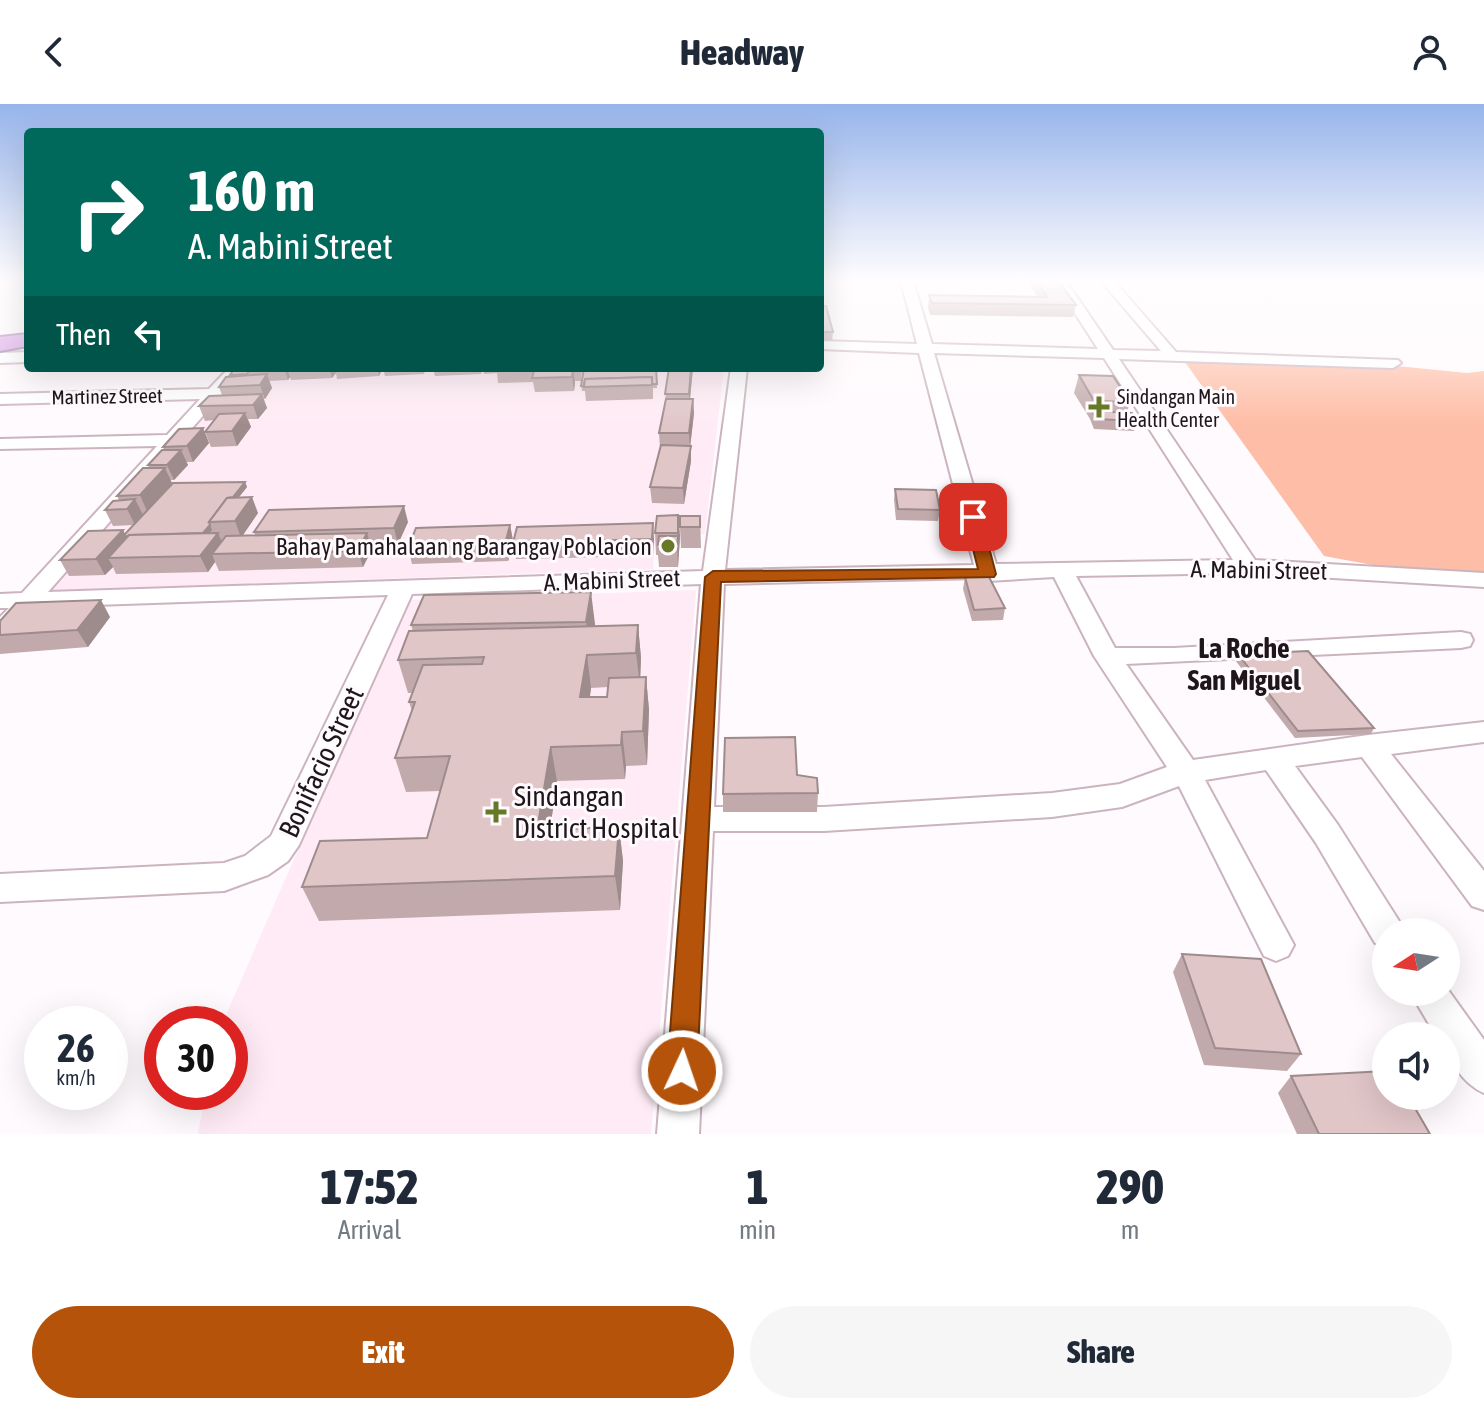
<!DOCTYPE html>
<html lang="en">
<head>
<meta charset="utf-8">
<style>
	:root { --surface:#fff; --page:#f6f6f7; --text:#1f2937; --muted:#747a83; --accent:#b45309 }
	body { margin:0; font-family:"Asap Condensed",sans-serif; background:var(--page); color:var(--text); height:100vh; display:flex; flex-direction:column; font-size:30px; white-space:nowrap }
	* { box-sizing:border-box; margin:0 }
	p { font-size:26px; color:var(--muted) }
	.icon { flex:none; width:44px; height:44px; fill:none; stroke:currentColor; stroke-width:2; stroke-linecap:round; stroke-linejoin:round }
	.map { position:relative; height:1030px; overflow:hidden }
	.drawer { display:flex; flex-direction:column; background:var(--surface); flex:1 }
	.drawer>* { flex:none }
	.hud { position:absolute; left:24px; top:24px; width:800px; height:244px; border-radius:8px; box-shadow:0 8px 32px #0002; background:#00695c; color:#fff; overflow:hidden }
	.needle { width:52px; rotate:258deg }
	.tools { position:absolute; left:1372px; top:814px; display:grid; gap:16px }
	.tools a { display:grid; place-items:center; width:88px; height:88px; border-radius:50%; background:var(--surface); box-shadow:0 8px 32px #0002; font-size:40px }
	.speed { position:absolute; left:24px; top:902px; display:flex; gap:16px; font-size:40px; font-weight:700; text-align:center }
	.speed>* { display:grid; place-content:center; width:104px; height:104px; border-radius:50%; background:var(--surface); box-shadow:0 8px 32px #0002; line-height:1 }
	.speed small { font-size:20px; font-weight:400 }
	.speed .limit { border:12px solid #d22; background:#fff; color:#111 }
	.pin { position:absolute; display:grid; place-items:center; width:68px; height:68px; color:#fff; margin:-34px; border-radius:16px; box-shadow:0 4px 12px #0006 }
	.me { position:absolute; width:88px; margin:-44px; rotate:3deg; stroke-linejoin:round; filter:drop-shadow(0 0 6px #0008) }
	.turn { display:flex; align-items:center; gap:28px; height:168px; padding:0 32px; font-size:36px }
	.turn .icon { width:104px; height:104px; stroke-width:2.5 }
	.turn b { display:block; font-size:56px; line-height:68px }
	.then { display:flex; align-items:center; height:76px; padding:0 32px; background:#0003; gap:16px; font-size:30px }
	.eta { display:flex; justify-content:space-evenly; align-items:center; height:136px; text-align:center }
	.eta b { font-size:48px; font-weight:800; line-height:56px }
	.action { display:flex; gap:16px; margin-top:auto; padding:16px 32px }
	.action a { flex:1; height:92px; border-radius:48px; background:var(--accent); color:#fff; font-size:32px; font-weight:800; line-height:92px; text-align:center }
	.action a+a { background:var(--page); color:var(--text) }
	header { display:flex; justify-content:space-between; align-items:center; height:104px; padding:0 32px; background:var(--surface); font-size:36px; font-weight:800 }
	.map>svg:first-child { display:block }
	.built { fill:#ffebf5 }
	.green { fill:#febda6 }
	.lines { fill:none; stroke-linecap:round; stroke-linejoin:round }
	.minor-casing { stroke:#cbb4bf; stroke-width:4 }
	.highway-casing { stroke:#94679f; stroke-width:4 }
	.minor { fill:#fff; fill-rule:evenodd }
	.highway { fill:#d492e6; fill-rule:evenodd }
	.wall { fill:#c2aaac; fill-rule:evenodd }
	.shaded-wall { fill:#9e8b8c }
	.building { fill:#e1c6c8; stroke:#9e8b8c; stroke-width:2 }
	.route { fill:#b45309; stroke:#753606; stroke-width:2 }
	.poi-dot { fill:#677827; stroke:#fffafd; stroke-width:3 }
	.labels { text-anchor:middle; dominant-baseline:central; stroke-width:6; stroke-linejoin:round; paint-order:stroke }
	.far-street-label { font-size:20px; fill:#1e161a; stroke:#fffafd }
	.far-poi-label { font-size:20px; fill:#1e161a; stroke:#fffafd; text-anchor:start }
	.poi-label { font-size:24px; fill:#1e161a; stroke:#fffafd; text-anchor:end }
	.street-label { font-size:24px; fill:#1e161a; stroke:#fffafd }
	.quarter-label { font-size:28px; font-weight:bold; fill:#1e161a; stroke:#fffafd }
	.near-street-label { font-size:28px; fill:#1e161a; stroke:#fffafd }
	.near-poi-label { font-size:28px; fill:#1e161a; stroke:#fffafd; text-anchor:start }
</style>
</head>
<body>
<header><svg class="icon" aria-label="back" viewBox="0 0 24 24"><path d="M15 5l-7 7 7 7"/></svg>Headway<svg class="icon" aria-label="person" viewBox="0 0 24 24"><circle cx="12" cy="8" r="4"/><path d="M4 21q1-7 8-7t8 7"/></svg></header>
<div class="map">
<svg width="1484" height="1030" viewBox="0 0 1484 1030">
	<rect width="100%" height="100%" fill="#fffafd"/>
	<g class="built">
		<polygon points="249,264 724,264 705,430 656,431 653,465 48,487"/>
		<polygon points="696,486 651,1030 198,1030 206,988 230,988 230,920 222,920 407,496"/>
	</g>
	<polygon class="green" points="1182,254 1397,262 1467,269 1484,267 1484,468 1405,467 1324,452"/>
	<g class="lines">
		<g class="minor-casing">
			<g id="minor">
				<path d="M901 177H913L932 240 1098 245 1054 177H1066L1113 246 1161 247 1101 177H1114L1176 248 1398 256 1401 259 1393 264 1119 255 1255 456 1484 469V483L1248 469 1076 472 1115 544H1174L1461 528 1470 530 1473 536 1470 542 1461 544 1126 560 1193 656 1368 631 1484 618V638L1391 650 1484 767V806L1472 802 1362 653 1295 662 1338 721 1399 817 1404 828H1386V843L1375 839 1316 739 1266 666 1205 676 1294 841 1288 852 1276 857 1264 852 1179 682 1122 703 1052 713 824 727H713L699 1030H657L701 480 412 490 299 741 288 757 268 771 224 787 0 798V770L224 759 245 752 271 732 388 491 36 503 9 533 0 536V513L9 504H0V490L22 489 157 342 0 345V335L167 331 200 295 0 300V290L209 285 229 264H245L48 488 703 467 731 264H747L725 466 974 461 919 249 820 245V237L917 240ZM934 249 1104 254 1233 456 996 460ZM1054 473 1094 552 1167 663 1120 680 1052 689 824 703H714L724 480 980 474 988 477Z"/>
				<polygon points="28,248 28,258 0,259 0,249"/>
				<path d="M1446 883 1484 936V989C1463 980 1446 955 1446 932H1436L1410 888H1446Z"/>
			</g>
		</g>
		<g class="highway-casing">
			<polygon id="highway" points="28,230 28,242 0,247 0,233"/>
		</g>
		<use href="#minor" class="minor"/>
		<use href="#highway" class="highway"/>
	</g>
	<g class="wall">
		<polygon points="1027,177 1058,177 1076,201 1073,213 930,211 928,203 929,191 1037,192"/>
		<polygon points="820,202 833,228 832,237 822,237 820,228"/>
		<polygon points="235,264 383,264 379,272 337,275 336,269 332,274 291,276 290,273 288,276 269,277 272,284 265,295 263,295 267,304 258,315 248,315 251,323 237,342 211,343 205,328 214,316 205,317 199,302 222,291 219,283 231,273 230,271"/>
		<polygon points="383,264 426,264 424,270 385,272"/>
		<polygon points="433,264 483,264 481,270 435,272"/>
		<polygon points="483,264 656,264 657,284 653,284 653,295 586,297 585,287 582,287 581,282 583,266 582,266 581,277 575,277 574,287 535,288 533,278 498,279 497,269 484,270"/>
		<polygon points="669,264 693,264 690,295 693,295 694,309 690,342 691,342 691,357 684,400 652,399 650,383 660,344 659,329 665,296"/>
		<polygon points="1079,271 1130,298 1127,308 1137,317 1134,327 1094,325 1090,315 1074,289"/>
		<polygon points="203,324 209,339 193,358 186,358 188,361 174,376 170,376 172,379 158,395 245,378 247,383 239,393 258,409 242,432 255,431 254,428 408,418 398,440 371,441 372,445 363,463 219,467 215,458 208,468 116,470 113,463 105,471 69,472 60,456 123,426 125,430 133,421 113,422 105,406 119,396 117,392 149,364 148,361 164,346 163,343"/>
		<polygon points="895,385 940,406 938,417 896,416 894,396"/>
		<polygon points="678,411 680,432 678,463 659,463 658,451 656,451 655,429"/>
		<polygon points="700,412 701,444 681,444 680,423"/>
		<polygon points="653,419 653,452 516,455 513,439 508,457 412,460 408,444 510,421 513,436"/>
		<polygon points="965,473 1005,504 1003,516 972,517 963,485"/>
		<path d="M424 491 595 520V523L638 521 641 554 640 573H646L649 606 647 661 626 662 625 675 557 677 550 725 619 723 623 757 620 806 319 817 302 783 427 734 440 687 406 688 395 654 412 607 409 598 412 589H408L398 556 413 527 411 521ZM608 583 607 593H590L591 584Z"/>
		<polygon points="110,513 88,543 0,550 0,517"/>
		<polygon points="1238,550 1374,624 1371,630 1295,634 1235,556"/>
		<polygon points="797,671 818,689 817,708 723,708 723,690"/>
		<polygon points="1182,850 1301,950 1287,967 1204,961 1173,868"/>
		<polygon points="1291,972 1430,1030 1297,1030 1278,989"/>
	</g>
	<g class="shaded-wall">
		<polygon points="284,264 287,264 290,273 288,276"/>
		<polygon points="329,264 334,264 336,269 332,274"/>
		<polygon points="377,264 383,264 379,272"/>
		<polygon points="691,264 693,264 689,304 689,290"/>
		<polygon points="573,265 575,279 574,287 572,273"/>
		<polygon points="267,270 272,284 265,295 260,281"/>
		<polygon points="262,290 267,304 258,315 253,301"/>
		<polygon points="693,295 694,309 690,344 689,329"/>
		<polygon points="245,309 251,323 237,342 232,327"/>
		<polygon points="203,324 209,339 193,358 187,342"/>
		<polygon points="691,342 691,357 684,400 683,384"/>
		<polygon points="181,346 188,361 174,376 167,361"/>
		<polygon points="165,364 172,379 147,407 140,391"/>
		<polygon points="245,378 247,383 219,418 212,418"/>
		<polygon points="252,393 258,409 241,434 235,417"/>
		<polygon points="135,395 143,411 135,421 127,405"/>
		<polygon points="404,402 408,418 398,440 394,424"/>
		<polygon points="678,411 680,432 678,463 677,441"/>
		<polygon points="653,419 654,436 653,452 652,435"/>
		<polygon points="210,421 212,426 202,439 200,433"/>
		<polygon points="510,421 513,437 508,457 505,440"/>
		<polygon points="123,426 131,442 108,454 113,463 105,471 96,455"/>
		<polygon points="218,429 225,445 212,450 215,458 208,468 200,452"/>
		<polygon points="367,429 372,445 363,463 358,447"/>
		<polygon points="591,488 595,520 590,551 586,518"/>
		<polygon points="101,496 110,513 88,543 77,526"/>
		<polygon points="638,521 641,554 640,582 636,549"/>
		<polygon points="587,551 591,584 585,627 580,593"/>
		<polygon points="646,573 649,606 647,661 643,627"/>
		<polygon points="622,628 626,662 625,675 621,641"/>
		<polygon points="551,643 557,677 545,760 537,726"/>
		<polygon points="619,723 623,757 620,806 615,772"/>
	</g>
	<g class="building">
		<polygon points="1037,177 1058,177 1076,201 932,199 929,191 1047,193"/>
		<polygon points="820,202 826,202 833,228 822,228 821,220 820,220"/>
		<polygon points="235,264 251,264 247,270 230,271"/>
		<polygon points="496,264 542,264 496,265"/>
		<polygon points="584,264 656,264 657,280 652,280 652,273 585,275 584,282 581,282"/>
		<polygon points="669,264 691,264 689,290 665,290"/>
		<polygon points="573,265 572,273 532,274 534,267"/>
		<polygon points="267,270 260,281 219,283 226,273"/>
		<polygon points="1079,271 1113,272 1130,298 1094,297"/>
		<polygon points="652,273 652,281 584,283 585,275"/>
		<polygon points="262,290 253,301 199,302 209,292"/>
		<polygon points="666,295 693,295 689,329 659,329"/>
		<polygon points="1092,307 1132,309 1137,317 1096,315"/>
		<polygon points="245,309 232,327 205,328 219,310"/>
		<polygon points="203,324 187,342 163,343 179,325"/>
		<polygon points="661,341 691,342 683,384 650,383"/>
		<polygon points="162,346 181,346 167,361 148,361"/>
		<polygon points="143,364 165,364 140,391 117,392"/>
		<polygon points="245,378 233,393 227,394 209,418 210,421 203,429 129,431 126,433 125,430 173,379"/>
		<polygon points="895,385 936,386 940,406 898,405"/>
		<polygon points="252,393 235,417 209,418 227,394"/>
		<polygon points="135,395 127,405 105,406 113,397"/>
		<polygon points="404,402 394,424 254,428 269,406"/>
		<polygon points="678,411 678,429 655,429 657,412"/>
		<rect x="680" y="412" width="20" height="11"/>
		<polygon points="653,419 652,435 513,439 517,423"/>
		<polygon points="510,421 505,440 408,444 416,424"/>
		<polygon points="123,426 96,455 60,456 88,427"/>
		<polygon points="218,429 200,452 108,454 129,431"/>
		<polygon points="367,429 358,447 212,450 226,432"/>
		<polygon points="659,432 678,432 677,441 658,441"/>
		<polygon points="988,471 1005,504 974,506 965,473"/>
		<polygon points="591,488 586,518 411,521 424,491"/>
		<polygon points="101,496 77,526 0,531 0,517 16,499"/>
		<polygon points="638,521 636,549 587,551 580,593 607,593 609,574 646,573 643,627 622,628 621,641 551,643 537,726 619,723 615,772 302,783 320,737 427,734 450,652 395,654 415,598 409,598 423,561 482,560 484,553 398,556 409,527"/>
		<polygon points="1308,547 1374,624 1298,627 1238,550"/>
		<polygon points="795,633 797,671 817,674 818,689 723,690 725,634"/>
		<polygon points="1182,850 1261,855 1301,950 1215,944"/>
		<polygon points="1386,967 1386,992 1408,992 1430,1030 1319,1030 1291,972"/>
	</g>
	<linearGradient id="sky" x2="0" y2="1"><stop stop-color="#97b4eb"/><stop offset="0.55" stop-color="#fffdfe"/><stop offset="1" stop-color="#fffdfe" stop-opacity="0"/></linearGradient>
	<rect width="1484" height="321" fill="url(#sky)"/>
	<polygon class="route" points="973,408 981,413 996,470 994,473 721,478 697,967 692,978 682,982 671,978 667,967 705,473 713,467 978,465 965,413"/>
	<g class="poi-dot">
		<path d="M1095 291h8v8h8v8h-8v8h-8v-8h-8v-8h8z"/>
		<circle cx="668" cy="442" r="8"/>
		<path d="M492 696h8v8h8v8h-8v8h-8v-8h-8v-8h8z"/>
	</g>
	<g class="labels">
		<g class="far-street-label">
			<text transform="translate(107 292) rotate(-1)">Martinez Street</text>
		</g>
		<g class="far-poi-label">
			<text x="1117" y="292">Sindangan Main<tspan x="1117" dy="23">Health Center</tspan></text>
		</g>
		<g class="poi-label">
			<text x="652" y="442">Bahay Pamahalaan ng Barangay Poblacion</text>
		</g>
		<g class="street-label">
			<text transform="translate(1259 466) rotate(1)">A. Mabini Street</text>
			<text transform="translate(612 476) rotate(-2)">A. Mabini Street</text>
		</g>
		<g class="quarter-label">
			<text x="1244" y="544">La Roche<tspan x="1244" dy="32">San Miguel</tspan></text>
		</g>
		<g class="near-street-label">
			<text transform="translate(321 658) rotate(-65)">Bonifacio Street</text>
		</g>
		<g class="near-poi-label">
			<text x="514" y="692">Sindangan<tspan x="514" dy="32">District Hospital</tspan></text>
		</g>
	</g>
</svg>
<div class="tools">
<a><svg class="needle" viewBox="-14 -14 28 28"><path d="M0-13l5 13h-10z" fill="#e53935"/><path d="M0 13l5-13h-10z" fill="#747a83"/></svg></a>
<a><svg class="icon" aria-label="sound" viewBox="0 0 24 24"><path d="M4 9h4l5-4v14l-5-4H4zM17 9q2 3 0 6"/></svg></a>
</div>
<div class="speed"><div>26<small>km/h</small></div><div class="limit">30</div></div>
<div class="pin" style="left:973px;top:413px;background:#d93025"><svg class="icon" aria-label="arrive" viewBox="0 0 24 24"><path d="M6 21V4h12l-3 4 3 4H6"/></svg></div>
<svg class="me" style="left:682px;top:967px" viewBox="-20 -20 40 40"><circle r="17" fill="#b45309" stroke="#fff" stroke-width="3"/><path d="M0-11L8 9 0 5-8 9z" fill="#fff"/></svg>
<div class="hud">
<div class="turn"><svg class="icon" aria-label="right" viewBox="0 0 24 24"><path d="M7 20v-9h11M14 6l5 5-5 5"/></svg><div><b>160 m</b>A. Mabini Street</div></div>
<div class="then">Then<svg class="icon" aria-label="left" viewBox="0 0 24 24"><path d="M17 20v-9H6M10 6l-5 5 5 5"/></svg></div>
</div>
</div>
<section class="drawer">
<div class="eta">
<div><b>17:52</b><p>Arrival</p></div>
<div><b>1</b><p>min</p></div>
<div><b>290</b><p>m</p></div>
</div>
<div class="action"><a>Exit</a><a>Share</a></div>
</section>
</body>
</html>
